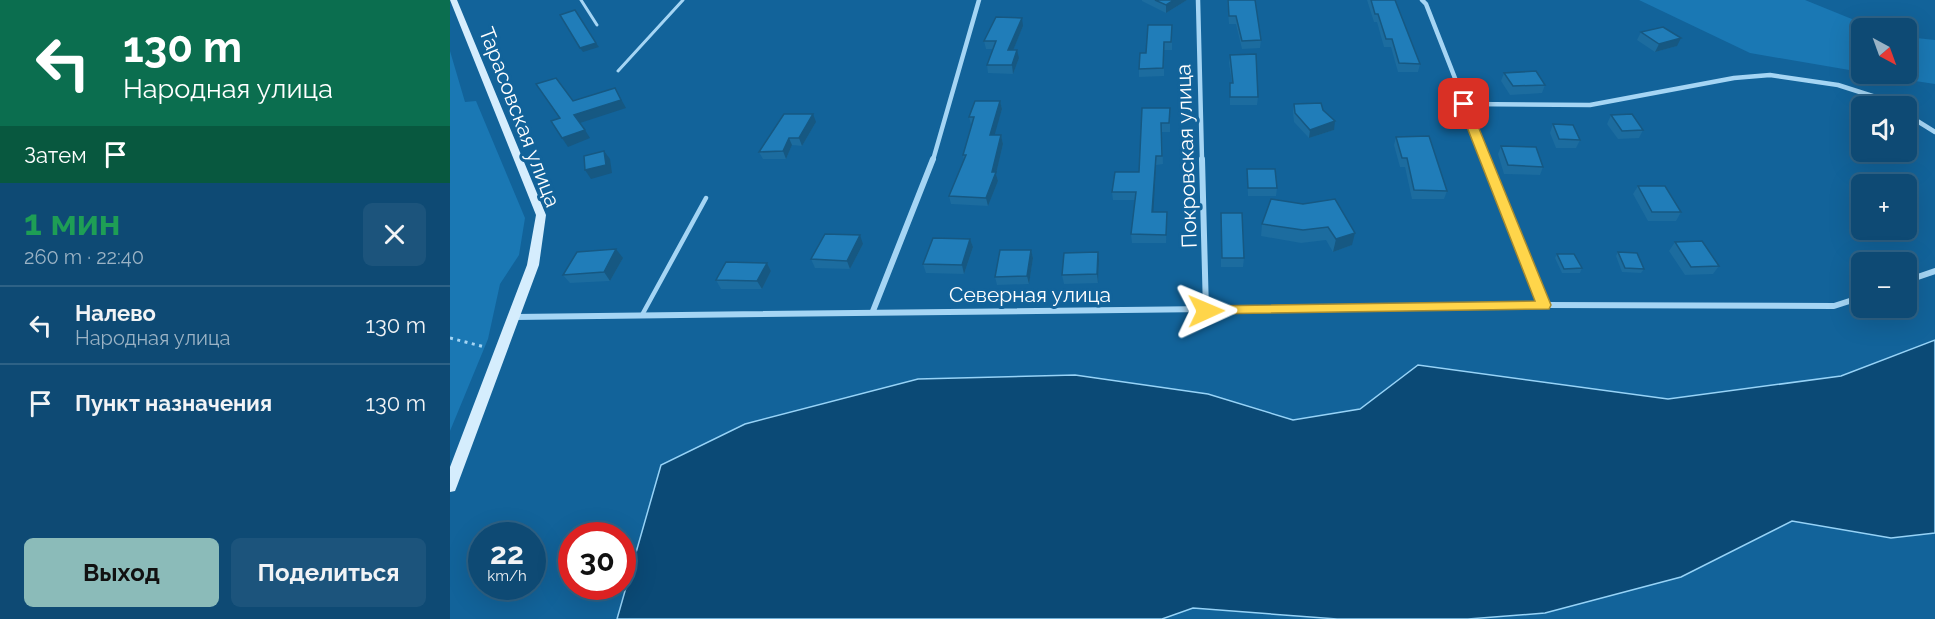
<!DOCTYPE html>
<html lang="ru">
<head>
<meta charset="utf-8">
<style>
	:root { --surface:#0e4a74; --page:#1c547c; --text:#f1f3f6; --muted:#9bb3c5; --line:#2e6286; --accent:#8bbbb9 }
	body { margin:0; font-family:Raleway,sans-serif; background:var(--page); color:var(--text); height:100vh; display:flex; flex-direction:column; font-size:22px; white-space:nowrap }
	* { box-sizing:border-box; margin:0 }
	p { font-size:20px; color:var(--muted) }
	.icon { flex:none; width:33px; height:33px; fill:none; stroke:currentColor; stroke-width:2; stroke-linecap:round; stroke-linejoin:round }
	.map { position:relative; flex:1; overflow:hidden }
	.side { display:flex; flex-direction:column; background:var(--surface); width:450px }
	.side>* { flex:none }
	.guide { background:#0b6e4f; color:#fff; overflow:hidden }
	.needle { width:39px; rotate:139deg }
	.fabs { position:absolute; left:1401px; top:18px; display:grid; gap:12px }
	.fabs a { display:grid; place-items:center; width:66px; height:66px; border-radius:9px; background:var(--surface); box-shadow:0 6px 24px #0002,0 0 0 2px var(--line); font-size:30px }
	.speed { position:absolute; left:18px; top:522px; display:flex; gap:12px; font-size:30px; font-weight:700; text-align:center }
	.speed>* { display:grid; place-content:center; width:78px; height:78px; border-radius:50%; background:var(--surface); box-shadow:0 6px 24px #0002,0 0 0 2px var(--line); line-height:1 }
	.speed small { font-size:15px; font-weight:400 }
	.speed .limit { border:9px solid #d22; background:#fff; color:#111 }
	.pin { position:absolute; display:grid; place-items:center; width:51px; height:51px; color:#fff; margin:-26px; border-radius:12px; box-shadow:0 3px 9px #0006 }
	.me { position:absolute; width:66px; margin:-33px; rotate:89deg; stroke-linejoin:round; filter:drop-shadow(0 0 4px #0008) }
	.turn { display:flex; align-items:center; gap:21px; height:126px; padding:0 24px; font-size:27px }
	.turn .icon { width:78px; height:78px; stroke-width:2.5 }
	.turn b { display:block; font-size:42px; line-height:51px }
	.then { display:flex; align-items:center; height:57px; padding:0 24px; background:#0003; gap:12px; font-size:22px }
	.round { display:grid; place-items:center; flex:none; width:63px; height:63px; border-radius:9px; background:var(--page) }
	.head { display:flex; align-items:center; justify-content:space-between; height:102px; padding:0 24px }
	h1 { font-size:36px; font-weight:700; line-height:45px; color:#1e9e55 }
	.button { display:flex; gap:12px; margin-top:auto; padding:12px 24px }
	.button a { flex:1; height:69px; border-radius:9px; background:var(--accent); color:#111; font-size:24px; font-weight:700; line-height:69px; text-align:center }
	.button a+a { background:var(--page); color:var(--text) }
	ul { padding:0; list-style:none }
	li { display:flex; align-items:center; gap:18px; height:78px; padding:0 24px; border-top:2px solid var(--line) }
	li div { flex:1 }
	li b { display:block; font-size:22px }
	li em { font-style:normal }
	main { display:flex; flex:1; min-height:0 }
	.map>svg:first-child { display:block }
	.green { fill:#1a78b4 }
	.water { fill:#0b4a76; stroke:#97d3f7; stroke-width:1.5 }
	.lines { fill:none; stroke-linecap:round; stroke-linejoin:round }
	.path { stroke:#a5d5f4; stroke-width:3; stroke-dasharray:3 4.5; stroke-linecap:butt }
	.service-far1 { stroke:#a5d5f4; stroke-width:3 }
	.service { stroke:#a5d5f4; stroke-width:4.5 }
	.minor-far1 { stroke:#a5d5f4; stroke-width:4.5 }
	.minor { stroke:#a5d5f4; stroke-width:6 }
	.secondary { fill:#d5edfd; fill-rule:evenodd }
	.wall { fill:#1c6c9f }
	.shaded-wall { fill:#165882 }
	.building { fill:#207db9; stroke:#165882; stroke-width:1.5 }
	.route { fill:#ffd54a; stroke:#a68a30; stroke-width:1.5 }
	.labels { text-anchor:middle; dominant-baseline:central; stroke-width:6; stroke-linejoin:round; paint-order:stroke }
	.street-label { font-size:21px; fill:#fff; stroke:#12639a }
</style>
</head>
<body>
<main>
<section class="side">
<div class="guide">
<div class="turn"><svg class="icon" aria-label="left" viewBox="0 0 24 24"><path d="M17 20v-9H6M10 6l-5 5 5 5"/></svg><div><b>130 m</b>Народная улица</div></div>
<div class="then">Затем<svg class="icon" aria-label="arrive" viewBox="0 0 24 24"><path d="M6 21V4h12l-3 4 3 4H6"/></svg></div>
</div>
<div class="head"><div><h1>1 мин</h1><p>260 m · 22:40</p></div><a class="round"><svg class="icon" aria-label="close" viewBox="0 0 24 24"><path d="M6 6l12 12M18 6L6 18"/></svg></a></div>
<ul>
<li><svg class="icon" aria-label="left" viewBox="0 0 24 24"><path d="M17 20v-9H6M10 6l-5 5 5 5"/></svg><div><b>Налево</b><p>Народная улица</p></div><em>130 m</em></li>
<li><svg class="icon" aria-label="arrive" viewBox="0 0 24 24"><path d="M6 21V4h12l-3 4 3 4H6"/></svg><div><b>Пункт назначения</b></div><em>130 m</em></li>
</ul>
<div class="button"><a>Выход</a><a>Поделиться</a></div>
</section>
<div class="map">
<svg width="1485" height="619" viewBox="0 0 1485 619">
	<rect width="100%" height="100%" fill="#12639a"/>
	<g class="green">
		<polygon points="1189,0 1355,0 1424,28 1412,28 1411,72 1300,53"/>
		<polygon points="1457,37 1485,40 1485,84 1419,74 1456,74"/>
		<polygon points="0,51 15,102 26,101 75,218 69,255 50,284 38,339 0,431"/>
	</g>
	<polygon class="water" points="1485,340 1485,533 1441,538 1342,521 1231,577 1095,613 1018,619 887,619 743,608 712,619 167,619 211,465 295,424 468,379 625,375 758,394 843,420 910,409 968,365 1218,399 1391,376"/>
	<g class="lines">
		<polyline class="path" points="0,338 35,347"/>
		<g class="service-far1">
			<polyline points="131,0 147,25"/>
			<polyline points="168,71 233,0"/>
		</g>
		<polyline class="service" points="192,315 256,198"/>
		<g class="minor-far1">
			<polyline points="748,0 752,160"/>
			<polyline points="972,0 976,4 1037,160"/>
			<polyline points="1014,104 1140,105 1284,78 1320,75 1388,85 1435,100 1445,106"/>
			<polyline points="1456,114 1485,132"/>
			<polyline points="483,160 529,0"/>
		</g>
		<g class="minor">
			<polyline points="752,159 756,311"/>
			<polyline points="1037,159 1094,305"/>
			<polyline points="1456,281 1485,271"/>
			<polyline points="423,311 483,159"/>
			<polyline points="65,317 1094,305 1384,306 1412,297"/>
		</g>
		<polygon class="secondary" points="0,0 7,0 96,215 89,265 7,486 5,491 0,492 0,467 77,265 86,215"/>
	</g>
	<g class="wall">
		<polygon points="692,0 737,0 716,13 692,1"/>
		<polygon points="777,0 805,0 811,40 810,48 792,49 786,24 779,24"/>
		<polygon points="917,0 945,0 970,64 968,72 948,72 941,47 934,47 927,22 924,22"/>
		<polygon points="722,25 722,50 714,50 714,76 689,77 689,69"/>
		<polygon points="573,26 563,50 569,58 563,74 538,73 537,65 543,49 536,49 534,41"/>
		<polygon points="1191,32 1227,46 1205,52 1187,40"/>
		<polygon points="780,55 808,97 807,105 780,105 780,83 782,83 779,63"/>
		<polygon points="1054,73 1095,85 1092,93 1060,95 1051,81"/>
		<polygon points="550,101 552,109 544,135 551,135 553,144 546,174 548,181 538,206 501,204 499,196 514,160 513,155 521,125 519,117"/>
		<polygon points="844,104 873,110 884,130 859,138 844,122 843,112"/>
		<polygon points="692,108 720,116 720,132 712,132 713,164 706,165 703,212 717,212 716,243 682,243 681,234 685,200 663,200 662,192 689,172"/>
		<polygon points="1161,115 1193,130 1189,138 1168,139 1157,124"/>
		<polygon points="366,122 352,146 342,145 336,159 313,159 309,152"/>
		<polygon points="1103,124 1130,140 1126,148 1106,148 1100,133"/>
		<polygon points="946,137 997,191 994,199 962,199 955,167 950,167 944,145"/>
		<polygon points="1051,146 1093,167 1090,175 1054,174 1048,154"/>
		<polygon points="797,169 827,188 826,196 798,196"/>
		<polygon points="1188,186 1231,212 1226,221 1198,221 1183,194"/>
		<polygon points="853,204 902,245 883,252 876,240 851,243 811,236 812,224"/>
		<polygon points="771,222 794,258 793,267 771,267"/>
		<polygon points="520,239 523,247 514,274 476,273 473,264"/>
		<polygon points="1225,242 1269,266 1263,274 1235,275 1219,251"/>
		<polygon points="413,244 400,269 365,268 361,259"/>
		<polygon points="581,250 583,258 579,284 547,285 545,277"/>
		<polygon points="648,252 649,260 648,283 614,284 612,275"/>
		<polygon points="1168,252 1194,269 1191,273 1172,272 1166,256"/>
		<polygon points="1107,254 1132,268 1130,273 1112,273 1105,258"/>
		<polygon points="173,258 160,281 120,283 113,275"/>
		<polygon points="317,263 321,271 312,289 271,289 266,280"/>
	</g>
	<g class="shaded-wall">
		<polygon points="724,0 737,0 716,13 716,5"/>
		<polygon points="572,18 573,26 560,58 558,50"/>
		<polygon points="1231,38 1227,46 1205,52 1209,44"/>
		<polygon points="146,43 149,47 133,52 130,48"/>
		<polygon points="567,50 569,58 563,74 562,65"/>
		<polygon points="165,88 176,108 130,123 124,115"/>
		<polygon points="550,101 552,109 542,144 540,135"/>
		<polygon points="363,114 366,122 352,146 349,138"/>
		<polygon points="885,121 884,130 859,138 860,130"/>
		<polygon points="135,130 140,138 118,147 112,138"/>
		<polygon points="551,135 553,144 546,174 548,181 538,206 536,198"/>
		<polygon points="339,138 342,145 336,159 333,151"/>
		<polygon points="154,151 160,159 162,173 141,179 135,170"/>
		<polygon points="706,156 706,165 703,220 702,212"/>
		<polygon points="905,233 902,245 883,252 886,239"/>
		<polygon points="410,235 413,244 400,269 397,261"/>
		<polygon points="520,239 523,247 514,274 512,265"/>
		<polygon points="166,249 173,258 160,281 154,272"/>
		<polygon points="581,250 583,258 579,284 577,276"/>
		<polygon points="648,252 649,260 648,283 647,274"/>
		<polygon points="317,263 321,271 312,289 307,281"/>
	</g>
	<g class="building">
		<polygon points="705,0 724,0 716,5"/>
		<polygon points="778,0 805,0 811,40 792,41 786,16 779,16"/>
		<polygon points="921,0 945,0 970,64 949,63 942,39 936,39 928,14 925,14"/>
		<polygon points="125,10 146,43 130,48 110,15"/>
		<polygon points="546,17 572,18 558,50 567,50 562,65 537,65 546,41 534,41"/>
		<polygon points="698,25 722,25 721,42 714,42 713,68 689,69 690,53 696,53"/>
		<polygon points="1213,27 1231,38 1209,44 1191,32"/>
		<polygon points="806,54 808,97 780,97 780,83 783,83 780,55"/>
		<polygon points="1086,71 1095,85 1063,86 1054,73"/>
		<polygon points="106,78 123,101 165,88 171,100 124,115 135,130 112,138 101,121 110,118 86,84"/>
		<polygon points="525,101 550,101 540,135 551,135 542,172 546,172 536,198 499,196 516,155 513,155 524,117 519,117"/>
		<polygon points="871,103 873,110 885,121 860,130 845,113 844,104"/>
		<polygon points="692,108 720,108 719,123 711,123 712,156 706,156 702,212 717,212 716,235 681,234 686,192 662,192 665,172 689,172"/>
		<polygon points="334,114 363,114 349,138 339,138 333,151 309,152"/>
		<polygon points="1182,114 1193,130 1172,131 1161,115"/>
		<polygon points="1103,124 1123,125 1130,140 1109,139"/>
		<polygon points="979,136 997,191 964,190 957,158 952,158 946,137"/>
		<polygon points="1051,146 1086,147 1093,167 1058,165"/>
		<polygon points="154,151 156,165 135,170 134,156"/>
		<polygon points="797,169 825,169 827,188 798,188"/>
		<polygon points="1188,186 1215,186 1231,212 1202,212"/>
		<polygon points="821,199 853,204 885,199 905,233 886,239 878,227 853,230 812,224"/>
		<polygon points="771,213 792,213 794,258 772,258"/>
		<polygon points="375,234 410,235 397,261 361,259"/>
		<polygon points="483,238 520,239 512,265 473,264"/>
		<polygon points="1252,241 1269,266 1241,267 1225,242"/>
		<polygon points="166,249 154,272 113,275 127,252"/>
		<polygon points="550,250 581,250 577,276 545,277"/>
		<polygon points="648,252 647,274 612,275 614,253"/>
		<polygon points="1168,252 1187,253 1194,269 1175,268"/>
		<polygon points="1107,254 1124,254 1132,268 1114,269"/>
		<polygon points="276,262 317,263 307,281 266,280"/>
	</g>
	<polygon class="route" points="1010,101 1019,104 1101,305 1099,309 751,314 751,307 756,306 1085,301 1008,104"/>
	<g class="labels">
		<g class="street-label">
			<text transform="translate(70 117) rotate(69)">Тарасовская улица</text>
			<text transform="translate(736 156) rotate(-92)">Покровская улица</text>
			<text x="580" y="294">Северная улица</text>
		</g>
	</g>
</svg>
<div class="fabs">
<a><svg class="needle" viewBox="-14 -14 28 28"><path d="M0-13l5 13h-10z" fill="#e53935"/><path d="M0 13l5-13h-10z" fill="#9bb3c5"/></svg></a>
<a><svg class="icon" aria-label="sound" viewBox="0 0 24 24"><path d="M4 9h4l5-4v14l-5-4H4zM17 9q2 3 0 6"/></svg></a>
<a>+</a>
<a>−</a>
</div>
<div class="speed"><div>22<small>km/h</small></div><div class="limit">30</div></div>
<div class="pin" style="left:1014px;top:104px;background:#d93025"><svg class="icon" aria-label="arrive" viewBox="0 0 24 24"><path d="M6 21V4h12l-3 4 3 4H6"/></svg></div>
<svg class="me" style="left:756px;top:311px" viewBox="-20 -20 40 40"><path d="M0-17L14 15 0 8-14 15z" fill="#ffd54a" stroke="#fff" stroke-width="4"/></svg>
</div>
</main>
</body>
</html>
